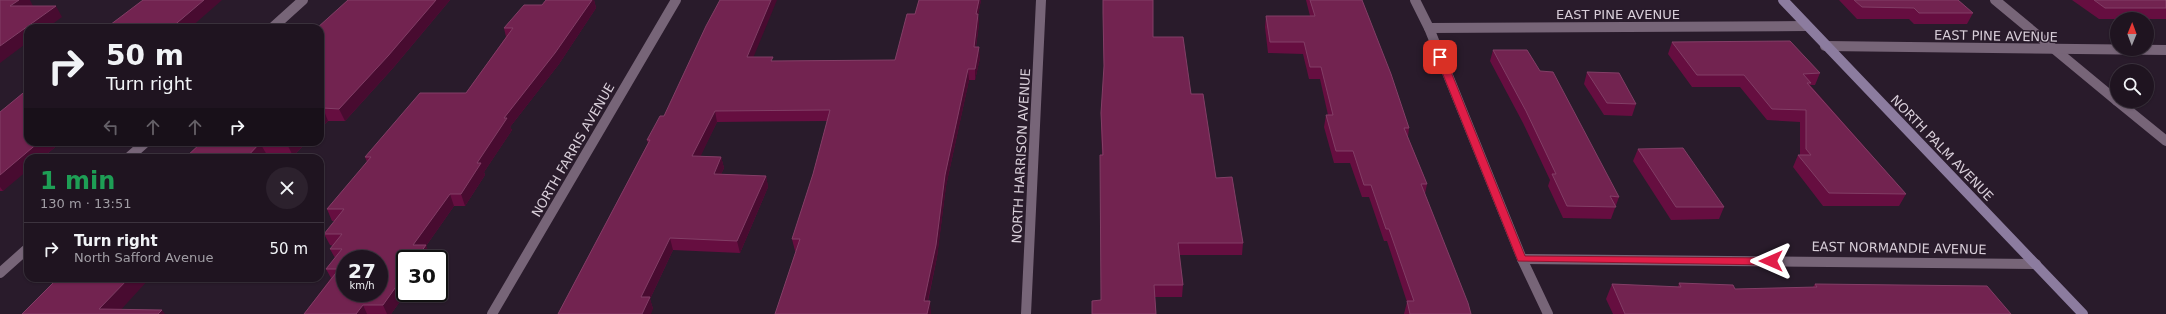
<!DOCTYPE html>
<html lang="en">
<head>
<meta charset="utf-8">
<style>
	:root { --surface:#1f1420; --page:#2c212d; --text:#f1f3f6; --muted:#a19ea5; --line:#3c333e }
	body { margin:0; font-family:"DejaVu Sans",sans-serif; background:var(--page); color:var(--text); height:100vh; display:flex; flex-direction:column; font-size:15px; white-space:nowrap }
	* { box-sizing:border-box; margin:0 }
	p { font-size:13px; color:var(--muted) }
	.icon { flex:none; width:22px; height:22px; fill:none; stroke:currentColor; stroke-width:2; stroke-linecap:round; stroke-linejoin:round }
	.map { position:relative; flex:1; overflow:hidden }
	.drawer { position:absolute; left:24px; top:154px; width:300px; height:128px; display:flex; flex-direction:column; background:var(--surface); border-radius:12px; box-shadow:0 1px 3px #0004,0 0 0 1px var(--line) }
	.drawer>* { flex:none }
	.banner { position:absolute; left:24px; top:24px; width:300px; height:122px; border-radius:12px; box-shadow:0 1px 3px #0004,0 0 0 1px var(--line); background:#1f1420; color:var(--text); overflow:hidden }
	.needle { width:26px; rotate:1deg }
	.buttons { position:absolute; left:2110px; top:12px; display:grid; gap:8px }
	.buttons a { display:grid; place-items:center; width:44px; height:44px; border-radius:50%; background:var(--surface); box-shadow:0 1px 3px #0004,0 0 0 1px var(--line); font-size:20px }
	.speed { position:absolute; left:336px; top:250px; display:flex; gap:8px; font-size:20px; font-weight:700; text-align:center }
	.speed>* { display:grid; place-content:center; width:52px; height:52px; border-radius:50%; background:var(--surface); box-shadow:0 1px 3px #0004,0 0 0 1px var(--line); line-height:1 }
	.speed small { font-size:10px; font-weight:400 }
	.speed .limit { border:2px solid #111; border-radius:6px; background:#fff; color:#111 }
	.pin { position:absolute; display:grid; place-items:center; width:34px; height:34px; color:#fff; margin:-17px; border-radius:8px; box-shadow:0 2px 6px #0006 }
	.me { position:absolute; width:44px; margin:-22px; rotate:270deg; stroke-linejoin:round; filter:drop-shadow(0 0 3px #0008) }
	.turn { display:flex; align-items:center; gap:14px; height:84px; padding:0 16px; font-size:18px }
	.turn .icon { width:52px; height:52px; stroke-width:2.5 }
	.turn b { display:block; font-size:28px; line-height:34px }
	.lanes { display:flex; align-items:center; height:38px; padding:0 16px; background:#0003; justify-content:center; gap:20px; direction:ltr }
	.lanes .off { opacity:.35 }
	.round { display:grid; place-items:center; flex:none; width:42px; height:42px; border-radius:21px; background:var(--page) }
	.overview { display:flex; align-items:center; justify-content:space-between; height:68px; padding:0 16px }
	h1 { font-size:24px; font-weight:700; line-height:30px; color:#1e9e55 }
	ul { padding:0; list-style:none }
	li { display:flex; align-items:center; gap:12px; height:52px; padding:0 16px; border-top:1px solid var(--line) }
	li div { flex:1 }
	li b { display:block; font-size:15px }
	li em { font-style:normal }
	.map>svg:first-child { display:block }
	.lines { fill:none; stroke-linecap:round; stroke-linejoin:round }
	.street { stroke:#776578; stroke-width:10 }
	.secondary { stroke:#8c7c9f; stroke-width:10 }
	.wall { fill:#660e40 }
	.shaded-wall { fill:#480b30 }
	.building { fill:#722350; stroke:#823e66; fill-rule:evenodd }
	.route { fill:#e11d48; stroke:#92132f }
	.labels { text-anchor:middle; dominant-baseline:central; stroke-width:3; stroke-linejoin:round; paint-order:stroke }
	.street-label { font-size:13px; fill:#d8ced9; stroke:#291b2b }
</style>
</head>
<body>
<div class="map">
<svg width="2166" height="314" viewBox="0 0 2166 314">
	<rect width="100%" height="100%" fill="#291b2b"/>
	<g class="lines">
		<g class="street">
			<polyline points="1415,0 1429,28 1522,259 1548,314"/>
			<polyline points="1995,0 2117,101"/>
			<polyline points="272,28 303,0"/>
			<polyline points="1429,28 1807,26"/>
			<polyline points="1825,46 2166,50"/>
			<polyline points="2117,101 2166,141"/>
			<polyline points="128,158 146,142"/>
			<polyline points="1522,259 2036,264"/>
			<polyline points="0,273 28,248"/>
			<polyline points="492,314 676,0"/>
			<polyline points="1026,314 1041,0"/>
		</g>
		<polyline class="secondary" points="1783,0 2083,314"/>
	</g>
	<g class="wall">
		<polygon points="348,0 450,0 393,68 345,121 328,121 320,129 320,28"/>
		<polygon points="546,0 594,0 596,8 559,64 510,127 512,130 484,172 485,175 465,206 454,206 426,246 431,257 430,259 405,259 405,293 406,293 391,314 304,314 331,278 326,269 335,258 330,249 333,246 330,245 324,234 335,221 332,221 327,209 367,162 365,157 466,93 506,37 504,28 542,5"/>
		<polygon points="919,0 981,0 978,15 979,24 976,47 980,58 975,80 969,80 946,186 937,257 928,301 931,313 931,314 775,314 796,251 795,251 792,239 813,174 827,121 717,122 700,156 721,157 724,168 721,174 766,176 768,187 740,253 673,250 650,299 653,309 558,314 648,143 647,140 664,116 754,57 773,61 895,60 915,14"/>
		<polygon points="1306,0 1362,0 1409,128 1408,137 1427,184 1425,194 1471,314 1404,314 1407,302 1387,241 1384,241 1369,197 1362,197 1350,163 1334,163 1324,127 1326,115 1328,115 1320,79 1309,79 1303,54 1268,53 1265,27 1266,16 1310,16"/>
		<polygon points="1839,0 1958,0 1973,13 1967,24 1914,24 1909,19 1857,19"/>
		<polygon points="2072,0 2165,0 2166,1 2166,19 2099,19"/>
		<polygon points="1103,13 1153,37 1191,94 1216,178 1243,243 1242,255 1179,255 1183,285 1182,297 1155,297 1156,314 1092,314 1092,301 1101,300 1102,155 1101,125 1101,113 1104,71"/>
		<polygon points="1672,42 1820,73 1815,85 1810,85 1906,194 1899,206 1823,206 1793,167 1798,155 1800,155 1800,122 1767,120 1740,87 1692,87 1668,54"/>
		<polygon points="1493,50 1540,71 1619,197 1611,219 1563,218 1548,186 1550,180 1523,123 1490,61"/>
		<polygon points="1587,72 1636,104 1632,116 1604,115 1584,84"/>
		<polygon points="0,112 28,142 65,142 64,143 60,143 42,158 28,158 3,191 0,191"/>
		<polygon points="202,142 307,142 293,156 267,155 264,158 185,158"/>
		<polygon points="1638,149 1724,207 1719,219 1671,220 1633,161"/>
		<polygon points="1679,283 1735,289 1813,287 1815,284 2011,314 1613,314 1606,299 1612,284 1678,287"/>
	</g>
	<g class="shaded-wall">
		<polygon points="19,0 30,0 33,6 17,17 10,6"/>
		<polygon points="204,0 222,0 190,28 171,28"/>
		<polygon points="436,0 450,0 393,68 345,121 339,109"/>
		<polygon points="592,0 594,0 596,8 559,64 510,127 512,130 484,172 485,175 465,206 461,194 477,163 504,118"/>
		<polygon points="771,0 777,0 749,68 747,57"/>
		<polygon points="979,0 981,0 978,15 979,24 974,58 974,47 976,14"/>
		<polygon points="56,6 62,17 47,28 28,28 28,42 0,63 0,46"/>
		<polygon points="979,47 980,58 975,80 975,69"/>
		<polygon points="968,69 969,80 946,186 937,257 925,313 924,301 945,175"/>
		<polygon points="323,108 328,121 320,129 320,111"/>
		<polygon points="715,111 717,122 695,168 692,156"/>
		<polygon points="39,142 59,142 60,143 42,158 28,158 28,170 3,191 0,187 0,175"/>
		<polygon points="289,142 307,142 293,156 287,144"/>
		<polygon points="260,143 267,155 264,158 246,158"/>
		<polygon points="721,157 724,168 716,185 714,174"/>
		<polygon points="766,176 768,187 740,253 737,241"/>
		<polygon points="450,194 454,206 426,246 431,257 430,259 416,259 413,245"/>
		<polygon points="670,238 673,250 650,299 653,309 651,314 642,314 641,297"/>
		<polygon points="405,274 405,293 406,293 391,314 387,314 383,305"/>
		<polygon points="129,278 150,278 117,314 99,309"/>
		<polygon points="930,301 931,314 927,314"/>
		<polygon points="363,305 367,314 356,314"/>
		<polygon points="162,310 165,314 158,314"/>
	</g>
	<g class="building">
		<polygon points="0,0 19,0 10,6 56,6 0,46"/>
		<polygon points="143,0 204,0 171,28 106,28"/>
		<polygon points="348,0 436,0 388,56 339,109 323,108 320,111 320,28 317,28"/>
		<path d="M546 0H592L555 53 504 118H507L477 163H481L461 194H450L413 245H426L416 259H405V274L383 305H363L356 314H304L339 269H326L342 249H330L342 234H324L344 209H327L371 157H365L420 93H466L513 28H504L524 5H542ZM345 259H379V293H345Z"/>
		<polygon points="720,0 771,0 747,57 773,57 771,61 895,60 907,14 915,14 919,0 979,0 976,14 978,14 974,47 979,47 975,69 968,69 945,175 936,245 924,301 930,301 927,314 775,314 800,239 792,239 813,174 830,110 715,111 692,156 721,157 714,174 766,176 737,241 670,238 641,297 650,297 642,314 558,314 650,140 647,140 660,116 664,116 706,26"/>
		<polygon points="1103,0 1153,0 1153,37 1183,37 1191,94 1203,94 1216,178 1232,177 1243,243 1178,243 1183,285 1154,285 1156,314 1092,314 1092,301 1101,300 1100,155 1103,155 1101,113 1104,66 1103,13"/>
		<polygon points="1310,0 1362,0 1391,74 1409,128 1404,128 1427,184 1421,184 1468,303 1471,314 1410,314 1407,301 1414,301 1389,229 1386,229 1371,185 1364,185 1353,151 1336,151 1326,115 1333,115 1321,67 1310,67 1304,42 1270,42 1266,16 1315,16"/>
		<polygon points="1854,0 1958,0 1973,13 1919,13 1914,8 1862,7"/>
		<polygon points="2094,0 2165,0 2166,1 2166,8 2105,8"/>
		<polygon points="1790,41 1820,73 1803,74 1811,83 1807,83 1906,194 1829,193 1798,155 1811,155 1806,149 1806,110 1772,109 1744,75 1697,75 1672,42"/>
		<polygon points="1493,50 1527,50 1540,71 1553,72 1619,197 1610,196 1616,207 1567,206 1552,174 1556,174 1526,111"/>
		<polygon points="1587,72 1619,73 1636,104 1607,103"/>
		<polygon points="28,89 28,142 39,142 0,175 0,112"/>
		<polygon points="202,142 289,142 287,144 260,143 246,158 185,158"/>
		<polygon points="1683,148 1724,207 1676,207 1638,149"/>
		<polygon points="58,278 129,278 99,309 162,310 158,314 22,314"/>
		<polygon points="1679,283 1733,285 1735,289 1817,287 1815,284 1987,286 2011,314 1625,314 1612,284 1681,287"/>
	</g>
	<polygon class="route" points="1438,55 1445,57 1525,256 1771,258 1776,261 1771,265 1518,261 1436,57"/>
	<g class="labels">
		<g class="street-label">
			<text x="1618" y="14">EAST PINE AVENUE</text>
			<text transform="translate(1996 36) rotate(1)">EAST PINE AVENUE</text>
			<text transform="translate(1942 148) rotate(46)">NORTH PALM AVENUE</text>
			<text transform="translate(573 150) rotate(-60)">NORTH FARRIS AVENUE</text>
			<text transform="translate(1021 156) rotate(-87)">NORTH HARRISON AVENUE</text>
			<text transform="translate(1899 248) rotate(1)">EAST NORMANDIE AVENUE</text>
		</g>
	</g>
</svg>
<div class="buttons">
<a><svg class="needle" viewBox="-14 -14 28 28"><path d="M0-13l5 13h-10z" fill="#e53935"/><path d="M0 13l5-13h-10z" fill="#a19ea5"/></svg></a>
<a><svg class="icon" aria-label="search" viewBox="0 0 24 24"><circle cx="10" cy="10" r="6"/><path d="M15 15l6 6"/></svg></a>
</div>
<div class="speed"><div>27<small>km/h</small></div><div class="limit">30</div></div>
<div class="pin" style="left:1440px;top:57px;background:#d93025"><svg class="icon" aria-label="arrive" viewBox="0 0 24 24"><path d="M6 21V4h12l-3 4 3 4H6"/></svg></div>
<svg class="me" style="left:1771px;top:261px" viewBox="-20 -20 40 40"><path d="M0-17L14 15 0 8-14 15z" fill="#e11d48" stroke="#fff" stroke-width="4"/></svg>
<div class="banner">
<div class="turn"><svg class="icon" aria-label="right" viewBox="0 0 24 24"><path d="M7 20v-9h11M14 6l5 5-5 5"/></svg><div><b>50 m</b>Turn right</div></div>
<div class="lanes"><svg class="icon off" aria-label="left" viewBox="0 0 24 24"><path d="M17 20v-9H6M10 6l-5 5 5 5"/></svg><svg class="icon off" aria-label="ahead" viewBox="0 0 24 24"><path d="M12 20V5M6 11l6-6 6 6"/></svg><svg class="icon off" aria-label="ahead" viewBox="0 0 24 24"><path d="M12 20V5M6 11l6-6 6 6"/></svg><svg class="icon" aria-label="right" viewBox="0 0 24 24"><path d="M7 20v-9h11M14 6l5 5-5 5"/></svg></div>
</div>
<section class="drawer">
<div class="overview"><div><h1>1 min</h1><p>130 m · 13:51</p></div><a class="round"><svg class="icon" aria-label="close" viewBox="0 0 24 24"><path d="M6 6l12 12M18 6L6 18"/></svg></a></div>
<ul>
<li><svg class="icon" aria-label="right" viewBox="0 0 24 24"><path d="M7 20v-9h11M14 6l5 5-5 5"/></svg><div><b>Turn right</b><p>North Safford Avenue</p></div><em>50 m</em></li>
</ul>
</section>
</div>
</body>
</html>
